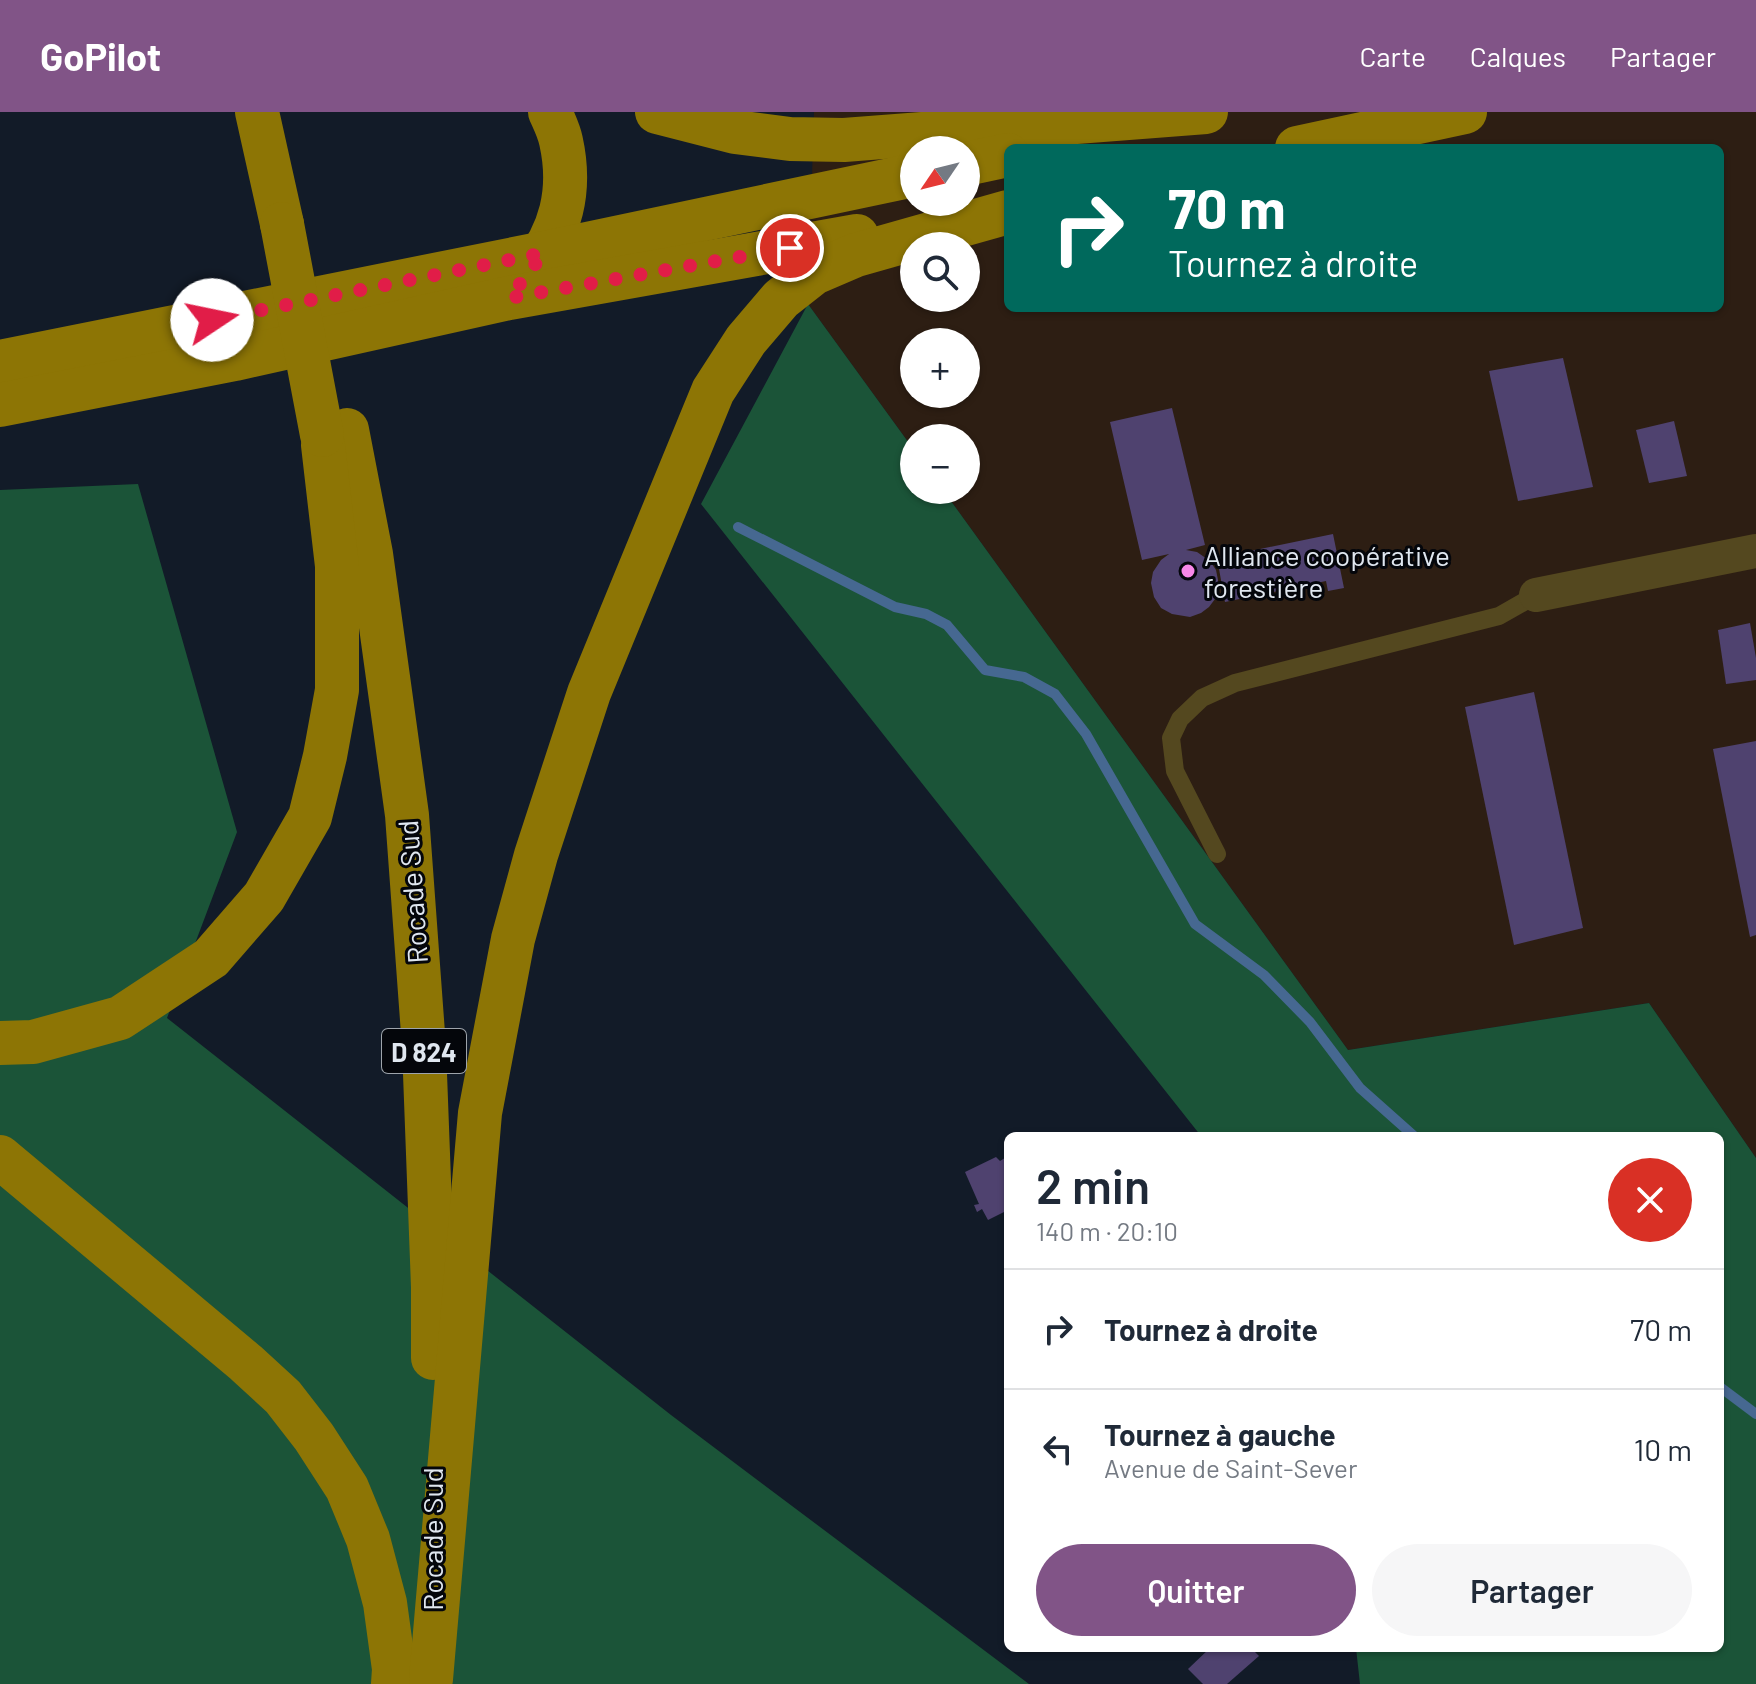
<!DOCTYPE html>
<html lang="fr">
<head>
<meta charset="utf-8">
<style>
	:root { --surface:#fff; --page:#f6f6f7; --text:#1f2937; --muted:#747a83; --line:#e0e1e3; --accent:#815487 }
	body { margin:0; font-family:Barlow,sans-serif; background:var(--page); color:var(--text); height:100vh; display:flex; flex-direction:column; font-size:30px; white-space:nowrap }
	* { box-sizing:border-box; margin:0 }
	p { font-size:26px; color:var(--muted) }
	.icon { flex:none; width:44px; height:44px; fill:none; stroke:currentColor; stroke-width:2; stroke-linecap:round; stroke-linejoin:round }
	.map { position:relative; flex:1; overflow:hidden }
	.sheet { position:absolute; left:1004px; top:1020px; width:720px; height:520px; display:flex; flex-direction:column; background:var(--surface); border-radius:12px; box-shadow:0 2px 6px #0004 }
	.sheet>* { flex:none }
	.top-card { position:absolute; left:1004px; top:32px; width:720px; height:168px; border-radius:12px; box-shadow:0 2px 6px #0004; background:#00695c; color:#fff; overflow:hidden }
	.needle { width:52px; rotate:235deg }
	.controls { position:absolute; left:900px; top:24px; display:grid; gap:16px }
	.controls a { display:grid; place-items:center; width:80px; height:80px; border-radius:50%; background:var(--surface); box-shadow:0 2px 6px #0004; font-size:40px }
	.pin { position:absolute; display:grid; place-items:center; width:68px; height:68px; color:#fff; margin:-34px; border:4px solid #fff; border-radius:50%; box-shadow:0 2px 8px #0007 }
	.me { position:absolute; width:88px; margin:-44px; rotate:79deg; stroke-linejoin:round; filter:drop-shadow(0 0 6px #0008) }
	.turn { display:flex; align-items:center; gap:28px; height:168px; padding:0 32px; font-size:36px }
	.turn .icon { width:104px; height:104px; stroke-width:2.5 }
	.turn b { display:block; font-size:56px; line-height:68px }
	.round { display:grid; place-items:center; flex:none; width:84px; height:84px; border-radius:42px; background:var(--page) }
	.head { display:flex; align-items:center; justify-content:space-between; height:136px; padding:0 32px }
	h1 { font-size:48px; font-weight:600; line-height:60px }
	.action { display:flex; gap:16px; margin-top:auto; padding:16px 32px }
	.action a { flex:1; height:92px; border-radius:48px; background:var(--accent); color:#fff; font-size:32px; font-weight:600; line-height:92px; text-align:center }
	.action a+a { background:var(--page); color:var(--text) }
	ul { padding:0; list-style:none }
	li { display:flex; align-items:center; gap:24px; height:120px; padding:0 32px; border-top:2px solid var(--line) }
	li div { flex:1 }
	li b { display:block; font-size:30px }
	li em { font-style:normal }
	header { display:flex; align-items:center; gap:48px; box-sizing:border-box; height:112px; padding:0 40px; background:var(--accent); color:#fff }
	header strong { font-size:38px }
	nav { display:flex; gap:44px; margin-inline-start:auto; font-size:28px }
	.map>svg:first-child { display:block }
	.industrial { fill:#2d1e13; fill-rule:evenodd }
	.forest { fill:#1b5438 }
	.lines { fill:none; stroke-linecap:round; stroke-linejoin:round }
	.stream { stroke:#466891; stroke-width:10 }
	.building { fill:#4f426f }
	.service { stroke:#54481f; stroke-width:18 }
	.minor { stroke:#54481f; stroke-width:34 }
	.primary { stroke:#8d7505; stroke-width:44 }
	.primary-bridge { stroke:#8d7505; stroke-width:44 }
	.route { stroke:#e11d48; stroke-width:14; stroke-dasharray:0 25.2 }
	.poi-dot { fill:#f888e9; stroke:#04060b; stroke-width:3 }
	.labels { text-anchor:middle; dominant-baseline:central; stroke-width:6; stroke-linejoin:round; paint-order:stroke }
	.shield { fill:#04060b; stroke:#9ea4ab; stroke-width:2 }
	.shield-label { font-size:26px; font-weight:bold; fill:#e0e7f0 }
	.poi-label { font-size:28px; fill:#e0e7f0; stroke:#04060b; text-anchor:start }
	.street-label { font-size:28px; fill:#e0e7f0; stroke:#04060b }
</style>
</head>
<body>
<header>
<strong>GoPilot</strong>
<nav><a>Carte</a><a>Calques</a><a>Partager</a></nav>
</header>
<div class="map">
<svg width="1756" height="1572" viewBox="0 0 1756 1572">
	<rect width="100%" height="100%" fill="#121b28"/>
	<path class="industrial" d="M814 0H1756V1046L1649 891 1348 938 943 378H966V326H914V338L808 192ZM1008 36H1720V196H1008ZM914 38H966V90H914ZM914 134H966V186H914ZM914 230H966V282H914Z"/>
	<g class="forest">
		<polygon points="808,192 914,338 914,378 943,378 1348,938 1649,891 1756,1046 1756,1572 1360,1572 1356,1536 1720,1536 1720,1024 1201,1024 701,392"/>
		<polygon points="138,372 237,720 167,906 671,1303 1029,1572 0,1572 0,378"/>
	</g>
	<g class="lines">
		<g class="stream">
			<polyline points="738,415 895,495 926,502 947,513 985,558 1024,565 1055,582 1086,622 1195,812 1264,863 1310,910 1360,976 1414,1024"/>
			<polyline points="1720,1275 1756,1302"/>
		</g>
	</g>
	<g class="building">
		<polygon points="1563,246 1593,375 1518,389 1489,259"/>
		<polygon points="1172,296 1205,433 1186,438 1197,440 1210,449 1216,458 1218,468 1218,477 1215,487 1209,495 1201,501 1190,505 1172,502 1161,496 1154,485 1151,471 1153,460 1161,448 1169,442 1142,448 1110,310"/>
		<polygon points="1674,309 1687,364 1649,371 1636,318"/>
		<polygon points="1333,422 1344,476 1328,479 1326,469 1225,490 1217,446"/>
		<polygon points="1750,511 1756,546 1756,568 1726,572 1718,518"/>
		<polygon points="1534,580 1583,816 1514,833 1465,595"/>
		<polygon points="1756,629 1756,823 1750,825 1713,637"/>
		<polygon points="1008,1044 1008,1098 988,1108 982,1097 977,1100 974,1093 979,1092 965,1060 996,1045 1000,1049"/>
		<polygon points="1210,1536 1251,1536 1259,1544 1227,1572 1203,1572 1188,1557"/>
	</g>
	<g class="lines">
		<polyline class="service" points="1217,742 1175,659 1171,626 1180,607 1202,586 1235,571 1499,504 1536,483"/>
		<polyline class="minor" points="1536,483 1756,439"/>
		<g class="primary">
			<polyline points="257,0 282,112"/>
			<polyline points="657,0 735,20 790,27 844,28 1206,0"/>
			<polyline points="1297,36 1465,0"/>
			<polyline points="966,52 1008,43"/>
			<path d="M530 159C561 120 572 79 561 29 559 19 554 9 550 0"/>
			<polyline points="0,250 544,141 914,63"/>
			<polyline points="0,293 235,247 509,186 857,124"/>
			<polyline points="347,318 371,442 407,703 424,935 433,1175 433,1246"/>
			<polyline points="0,931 33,930 120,906 211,846 264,785 310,705 325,644 337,578 337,454 323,333"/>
			<polyline points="0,1045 246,1251 283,1285 314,1325 347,1376 368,1427 385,1491 394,1557 393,1572"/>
			<polyline points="431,1567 480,1001 513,827 536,743 589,581 713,279 746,228 781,187 814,161 856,143 1008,100"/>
		</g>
		<polyline class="primary-bridge" points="282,112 322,323"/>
	</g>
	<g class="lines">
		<polyline class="route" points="212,208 544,141 509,186 790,136"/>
	</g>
	<circle class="poi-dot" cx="1188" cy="459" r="8"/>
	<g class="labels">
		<rect class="shield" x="382" y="917" width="84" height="44" rx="6"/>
		<g class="shield-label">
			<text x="424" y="939">D 824</text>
		</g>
		<g class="poi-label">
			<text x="1204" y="443">Alliance coopérative<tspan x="1204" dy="32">forestière</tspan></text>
		</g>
		<g class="street-label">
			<text transform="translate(412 780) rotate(-94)">Rocade Sud</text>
			<text transform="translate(432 1427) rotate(-90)">Rocade Sud</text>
		</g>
	</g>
</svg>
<div class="controls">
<a><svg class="needle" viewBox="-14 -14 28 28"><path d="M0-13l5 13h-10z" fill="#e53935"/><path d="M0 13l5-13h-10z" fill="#747a83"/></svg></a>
<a><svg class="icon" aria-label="search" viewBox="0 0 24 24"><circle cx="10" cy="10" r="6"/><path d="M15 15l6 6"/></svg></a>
<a>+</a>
<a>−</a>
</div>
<div class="pin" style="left:790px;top:136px;background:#d93025"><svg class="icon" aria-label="arrive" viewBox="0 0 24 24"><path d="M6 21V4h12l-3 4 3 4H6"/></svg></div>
<svg class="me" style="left:212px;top:208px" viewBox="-20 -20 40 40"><circle r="19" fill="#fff"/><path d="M0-13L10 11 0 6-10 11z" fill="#e11d48"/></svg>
<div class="top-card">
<div class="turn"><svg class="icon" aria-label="right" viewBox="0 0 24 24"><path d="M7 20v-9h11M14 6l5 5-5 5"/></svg><div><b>70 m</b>Tournez à droite</div></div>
</div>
<section class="sheet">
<div class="head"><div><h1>2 min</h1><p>140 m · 20:10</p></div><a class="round" style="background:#d93025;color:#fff"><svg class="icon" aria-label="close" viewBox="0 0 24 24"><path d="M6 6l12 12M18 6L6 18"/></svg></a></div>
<ul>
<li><svg class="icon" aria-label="right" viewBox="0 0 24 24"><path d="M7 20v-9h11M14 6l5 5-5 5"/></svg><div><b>Tournez à droite</b></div><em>70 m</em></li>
<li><svg class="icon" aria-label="left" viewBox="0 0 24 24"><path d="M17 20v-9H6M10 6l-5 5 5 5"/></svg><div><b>Tournez à gauche</b><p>Avenue de Saint-Sever</p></div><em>10 m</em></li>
</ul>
<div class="action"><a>Quitter</a><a>Partager</a></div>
</section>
</div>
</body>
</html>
